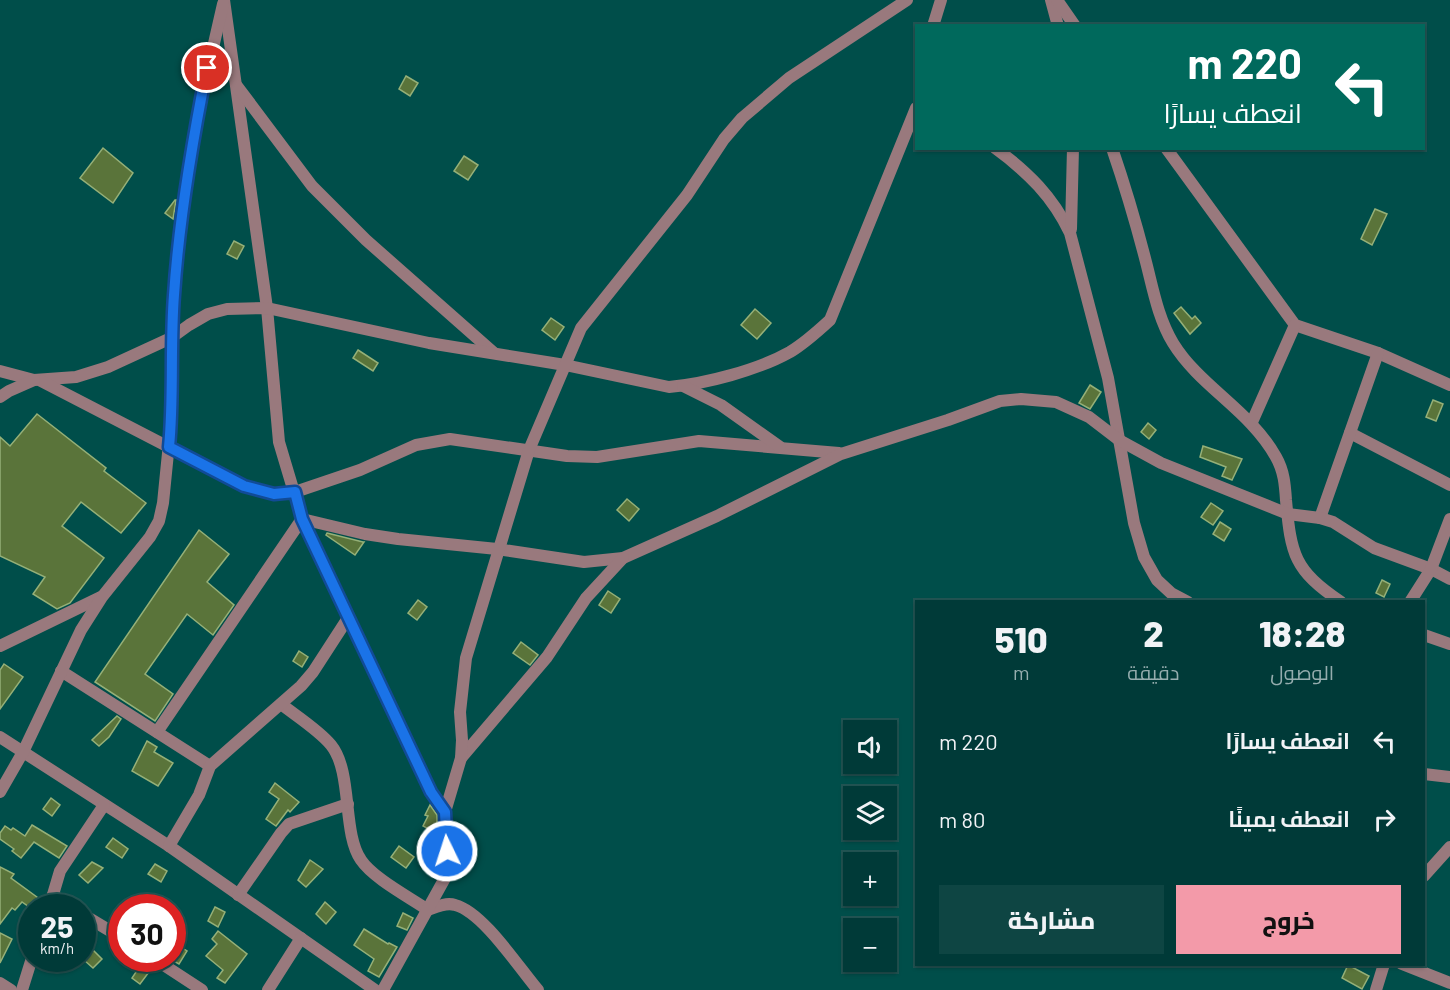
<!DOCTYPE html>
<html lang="ar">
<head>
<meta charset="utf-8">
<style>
	:root { --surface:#003a38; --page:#0e4543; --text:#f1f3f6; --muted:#95adae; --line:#225453; --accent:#f39aa9 }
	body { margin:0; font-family:Barlow,Cairo,sans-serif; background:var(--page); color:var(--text); direction:rtl; height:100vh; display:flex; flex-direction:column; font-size:22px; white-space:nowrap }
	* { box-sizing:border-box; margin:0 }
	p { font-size:20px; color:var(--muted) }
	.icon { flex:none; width:33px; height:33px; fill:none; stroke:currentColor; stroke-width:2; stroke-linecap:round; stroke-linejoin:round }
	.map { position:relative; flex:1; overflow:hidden; direction:ltr }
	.drawer { position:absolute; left:915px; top:600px; width:510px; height:366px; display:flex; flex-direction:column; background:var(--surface); border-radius:0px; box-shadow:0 2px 4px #0004,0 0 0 2px var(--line); direction:rtl }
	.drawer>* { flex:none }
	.top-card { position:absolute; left:915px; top:24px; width:510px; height:126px; border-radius:0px; box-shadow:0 2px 4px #0004,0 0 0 2px var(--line); direction:rtl; background:#00695c; color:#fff; overflow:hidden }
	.controls { position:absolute; left:843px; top:720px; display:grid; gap:12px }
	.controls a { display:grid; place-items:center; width:54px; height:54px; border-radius:0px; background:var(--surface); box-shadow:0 2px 4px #0004,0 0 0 2px var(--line); font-size:30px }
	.speed { position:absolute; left:18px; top:894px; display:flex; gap:12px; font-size:30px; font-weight:700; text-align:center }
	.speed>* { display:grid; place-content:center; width:78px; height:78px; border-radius:50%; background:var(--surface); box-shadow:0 2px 4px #0004,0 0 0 2px var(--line); line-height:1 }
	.speed small { font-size:15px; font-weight:400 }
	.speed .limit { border:9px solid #d22; background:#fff; color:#111 }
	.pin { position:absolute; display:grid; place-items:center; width:51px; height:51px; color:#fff; margin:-26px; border:3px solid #fff; border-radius:50%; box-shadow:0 2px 6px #0007 }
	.me { position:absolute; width:66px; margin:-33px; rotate:356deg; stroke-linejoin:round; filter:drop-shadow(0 0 4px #0008) }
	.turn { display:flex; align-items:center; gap:21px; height:126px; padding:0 24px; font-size:27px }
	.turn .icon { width:78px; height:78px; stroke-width:2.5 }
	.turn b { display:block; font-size:42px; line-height:51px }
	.eta { display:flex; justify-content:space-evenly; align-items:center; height:102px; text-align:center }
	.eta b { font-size:36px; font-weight:800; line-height:42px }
	.primary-button { display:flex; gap:12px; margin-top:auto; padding:12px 24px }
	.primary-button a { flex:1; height:69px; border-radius:0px; background:var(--accent); color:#111; font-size:24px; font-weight:800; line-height:69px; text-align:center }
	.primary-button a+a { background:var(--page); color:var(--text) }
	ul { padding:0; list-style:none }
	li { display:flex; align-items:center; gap:18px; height:78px; padding:0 24px }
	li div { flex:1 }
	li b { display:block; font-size:22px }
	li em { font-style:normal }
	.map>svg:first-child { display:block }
	.building { fill:#5a743a; stroke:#95b078; stroke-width:1.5 }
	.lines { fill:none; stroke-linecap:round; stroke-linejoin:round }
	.street { stroke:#99797d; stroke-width:12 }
	.route-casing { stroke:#114b97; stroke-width:15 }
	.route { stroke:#1a73e8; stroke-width:10 }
</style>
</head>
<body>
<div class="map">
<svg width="1450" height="990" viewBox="0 0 1450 990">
	<rect width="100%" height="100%" fill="#004e4a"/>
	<g class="building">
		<polygon points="406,76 418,83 410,96 399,89"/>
		<polygon points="103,148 133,173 113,203 80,178"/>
		<polygon points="464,156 478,165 468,180 454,171"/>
		<polygon points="175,200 176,200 173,219 165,213"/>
		<polygon points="1375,209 1387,214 1372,245 1361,239"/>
		<polygon points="234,241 244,246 237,259 227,254"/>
		<polygon points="1181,307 1192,319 1195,316 1201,323 1190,334 1174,313"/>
		<polygon points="755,309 771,323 757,339 741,325"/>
		<polygon points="551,318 564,327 555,340 542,330"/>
		<polygon points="358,350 378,363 373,371 353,358"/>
		<polygon points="1090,385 1101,392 1090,409 1079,403"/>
		<polygon points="1433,400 1443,404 1436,421 1426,417"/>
		<polygon points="37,414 106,468 104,471 146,503 121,533 81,502 62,526 104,558 70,603 57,609 33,594 45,577 0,556 0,437 10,446"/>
		<polygon points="1148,423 1156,430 1149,439 1141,432"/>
		<polygon points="1203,446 1242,459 1232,480 1222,476 1226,467 1200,457"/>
		<polygon points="627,499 639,509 629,521 617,510"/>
		<polygon points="1211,503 1223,511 1213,525 1201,517"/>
		<polygon points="1220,522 1231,529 1224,541 1213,534"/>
		<polygon points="199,530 229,554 207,582 234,605 213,635 187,614 145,674 173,694 155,721 95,682"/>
		<polygon points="327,533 363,542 364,542 355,555 326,535"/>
		<polygon points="1382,580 1390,584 1384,597 1376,593"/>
		<polygon points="608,591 620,599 611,613 599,605"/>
		<polygon points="418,600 427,607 417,620 408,613"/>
		<polygon points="521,642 538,655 530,665 513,653"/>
		<polygon points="299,651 308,657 302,667 293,661"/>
		<polygon points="4,664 23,677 0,709 0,670"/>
		<polygon points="117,716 121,719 109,737 99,746 92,740"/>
		<polygon points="147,741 157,747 154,752 173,763 158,786 132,771"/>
		<polygon points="275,783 299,802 290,812 288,810 276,826 266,819 279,799 269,792"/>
		<polygon points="51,798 60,805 52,816 43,809"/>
		<polygon points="430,805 437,815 437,822 432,831 423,826 428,816 425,815"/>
		<polygon points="32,825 67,846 59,858 34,842 21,858 12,851 14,849 0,839 0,833 5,826 11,830 13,828 25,836"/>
		<polygon points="113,838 128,849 122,858 106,847"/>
		<polygon points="399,846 414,857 406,868 391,857"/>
		<polygon points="310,860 323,869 306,887 298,880"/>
		<polygon points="92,862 103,868 88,883 79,875"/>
		<polygon points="155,864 167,871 161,882 148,874"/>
		<polygon points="0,867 14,874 11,878 41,900 32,909 22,902 15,910 12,908 0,924"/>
		<polygon points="325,902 336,912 326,924 316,914"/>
		<polygon points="215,907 225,912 218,927 208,921"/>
		<polygon points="403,913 413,918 407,930 397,926"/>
		<polygon points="364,929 388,944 389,943 397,947 379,977 368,971 374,959 354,945"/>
		<polygon points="218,931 247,954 225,983 217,978 223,970 206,956 217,944 212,939"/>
		<polygon points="0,933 12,939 0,963"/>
		<polygon points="172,941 187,951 179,964 172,960"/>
		<polygon points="93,950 102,959 93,968 84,960"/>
		<polygon points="1348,965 1369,976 1362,989 1342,978"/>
		<polygon points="140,966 149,972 140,984 132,978"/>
	</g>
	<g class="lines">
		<g class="street">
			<polyline points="224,0 267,308 279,442 302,519 431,792 445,812"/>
			<polyline points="1051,0 1058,26"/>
			<polyline points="1057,0 1075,26"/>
			<polyline points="933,26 941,0"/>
			<polyline points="237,86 312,186 366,240 494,353"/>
			<path d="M995 148C1028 172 1053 197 1070 233L1108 378 1134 523 1144 557 1157 580 1171 593 1188 602"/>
			<path d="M1112 148C1125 186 1136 223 1146 262 1153 289 1158 318 1173 343 1200 387 1250 410 1276 457 1284 471 1285 485 1286 500 1291 555 1294 570 1341 602"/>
			<polyline points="1166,148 1295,325 1378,353 1450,385"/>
			<polyline points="1071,229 1073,148"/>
			<path d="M0 371 34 380 76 377 108 367 171 338 189 325 208 314 227 309 267 308 429 343 565 365 669 387C705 384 758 370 790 352 805 343 817 332 830 320L916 108"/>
			<polyline points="41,381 244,486 274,494 295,492 360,470 416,445 450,439 567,456 597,457 699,441 839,453"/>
			<polyline points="683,386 721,405 780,447"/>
			<polyline points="0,397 9,391 34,380"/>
			<polyline points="1252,422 1295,325"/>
			<polyline points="1350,433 1450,485"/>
			<polyline points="1320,518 1378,353"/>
			<polyline points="302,519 365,534 398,539 497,549 584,562 623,558 717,516 841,454 948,420 1000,401 1021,399 1056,402 1089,417 1119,440 1161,463 1288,514 1320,518 1333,522 1374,548 1431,569 1450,579"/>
			<polyline points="1410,602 1431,569 1450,519"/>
			<polyline points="1424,635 1450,644"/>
			<polyline points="0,646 101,597"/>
			<polyline points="61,671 210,766"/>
			<path d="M281 704C295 715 320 731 331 745 353 772 342 833 361 860 373 878 409 897 428 910 436 907 446 902 455 905 483 912 519 968 538 990"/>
			<polyline points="157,732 302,519"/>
			<polyline points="0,737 169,846 375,990"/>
			<polyline points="461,758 547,657 586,598 623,558"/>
			<polyline points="1424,774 1450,777"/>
			<polyline points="0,792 23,752 81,630 102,597 150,537 159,521 163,503 171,423 171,338 177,254 185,192 199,109 223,4"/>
			<polyline points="169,846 199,795 210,766 301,686 313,672 348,618"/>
			<polyline points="1424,876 1450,847"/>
			<polyline points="53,895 73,908"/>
			<polyline points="238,895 281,833 289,824 348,804"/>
			<polyline points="49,908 60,871 104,805"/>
			<polyline points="82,914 122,938"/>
			<polyline points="153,958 202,990"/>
			<polyline points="1402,964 1450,983"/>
			<polyline points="0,983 11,990"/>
			<polyline points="22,990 32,958"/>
			<polyline points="268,990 301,938"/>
			<polyline points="383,990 445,878 448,867 445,812 461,758 462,740 460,712 466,658 529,450 581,328 687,195 724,139 742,118 789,78 907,0"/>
			<polyline points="1376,990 1384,964"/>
		</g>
	</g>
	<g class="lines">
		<g class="route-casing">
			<path id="route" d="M207 68C192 143 179 219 174 295 170 346 174 397 169 447L244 486 274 494 295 492 302 519 431 792 445 812 447 851"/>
		</g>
		<use href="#route" class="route"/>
	</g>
</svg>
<div class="controls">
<a><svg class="icon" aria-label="sound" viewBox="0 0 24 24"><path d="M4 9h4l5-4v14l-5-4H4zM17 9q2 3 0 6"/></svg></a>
<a><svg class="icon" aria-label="layers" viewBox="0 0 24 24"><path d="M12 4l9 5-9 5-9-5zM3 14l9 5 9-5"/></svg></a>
<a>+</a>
<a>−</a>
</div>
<div class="speed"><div>25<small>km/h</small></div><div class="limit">30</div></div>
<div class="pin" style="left:207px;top:68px;background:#d93025"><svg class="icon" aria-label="arrive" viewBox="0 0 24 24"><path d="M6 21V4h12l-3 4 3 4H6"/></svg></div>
<svg class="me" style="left:447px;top:851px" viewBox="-20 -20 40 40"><circle r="17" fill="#1a73e8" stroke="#fff" stroke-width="3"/><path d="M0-11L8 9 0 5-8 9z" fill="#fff"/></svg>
<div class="top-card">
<div class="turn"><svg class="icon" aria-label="left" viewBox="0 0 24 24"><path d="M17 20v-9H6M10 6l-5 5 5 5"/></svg><div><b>220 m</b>انعطف يسارًا</div></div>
</div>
<section class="drawer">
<div class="eta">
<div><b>18:28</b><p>الوصول</p></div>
<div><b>2</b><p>دقيقة</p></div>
<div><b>510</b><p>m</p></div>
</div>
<ul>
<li><svg class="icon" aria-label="left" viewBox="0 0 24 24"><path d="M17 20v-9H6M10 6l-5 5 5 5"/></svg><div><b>انعطف يسارًا</b></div><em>220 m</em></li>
<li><svg class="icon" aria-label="right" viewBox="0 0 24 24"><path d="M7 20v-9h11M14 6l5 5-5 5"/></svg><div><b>انعطف يمينًا</b></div><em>80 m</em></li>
</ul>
<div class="primary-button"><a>خروج</a><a>مشاركة</a></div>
</section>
</div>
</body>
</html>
